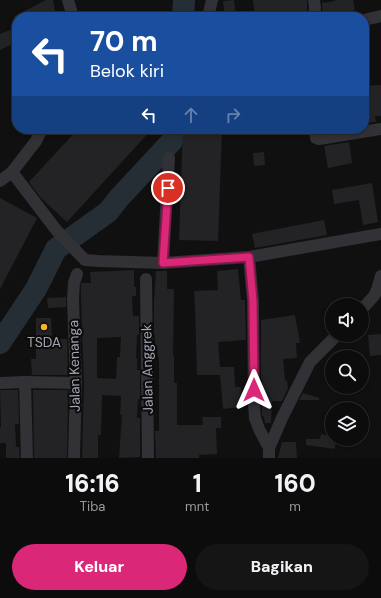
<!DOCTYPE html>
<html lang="id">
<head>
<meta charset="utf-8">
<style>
	:root { --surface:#0c0c0d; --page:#151516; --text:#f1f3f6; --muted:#9a9b9d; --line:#2c2c2e; --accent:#db2777 }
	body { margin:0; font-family:"DM Sans",sans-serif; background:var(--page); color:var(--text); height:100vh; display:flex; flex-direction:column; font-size:15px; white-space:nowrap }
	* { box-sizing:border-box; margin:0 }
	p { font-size:13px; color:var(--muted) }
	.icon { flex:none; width:22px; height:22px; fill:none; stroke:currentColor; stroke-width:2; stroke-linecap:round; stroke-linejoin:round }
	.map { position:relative; height:458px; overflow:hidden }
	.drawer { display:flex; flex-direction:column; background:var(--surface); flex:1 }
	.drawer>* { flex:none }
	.top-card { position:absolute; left:12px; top:12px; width:357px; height:122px; border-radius:16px; box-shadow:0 2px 6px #0003,0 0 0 1px var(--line); background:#1a4fa0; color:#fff; overflow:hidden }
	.fabs { position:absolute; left:325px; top:298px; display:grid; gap:8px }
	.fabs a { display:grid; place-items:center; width:44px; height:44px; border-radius:50%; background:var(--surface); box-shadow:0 2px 6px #0003,0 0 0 1px var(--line); font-size:20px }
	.pin { position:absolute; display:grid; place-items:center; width:34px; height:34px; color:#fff; margin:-17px; border:2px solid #fff; border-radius:50%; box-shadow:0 1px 4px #0007 }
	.me { position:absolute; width:44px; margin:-22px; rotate:0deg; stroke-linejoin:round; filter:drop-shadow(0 0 3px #0008) }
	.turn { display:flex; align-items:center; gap:14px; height:84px; padding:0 12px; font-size:18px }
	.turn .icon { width:52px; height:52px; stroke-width:2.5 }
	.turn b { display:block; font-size:28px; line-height:34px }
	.lanes { display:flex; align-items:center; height:38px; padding:0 12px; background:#0003; justify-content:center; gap:20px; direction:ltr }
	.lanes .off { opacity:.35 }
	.eta { display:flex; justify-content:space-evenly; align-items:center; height:68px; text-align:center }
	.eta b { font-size:24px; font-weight:800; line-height:28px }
	.cta { display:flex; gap:8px; margin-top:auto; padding:8px 12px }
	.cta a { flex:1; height:46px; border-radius:24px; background:var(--accent); color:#fff; font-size:16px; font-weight:800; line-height:46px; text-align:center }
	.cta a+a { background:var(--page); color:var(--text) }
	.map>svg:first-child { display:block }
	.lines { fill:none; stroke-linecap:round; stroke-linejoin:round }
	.river { stroke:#262e35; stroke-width:22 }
	.building { fill:#232325; fill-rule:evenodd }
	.minor { stroke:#313136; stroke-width:12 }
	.route-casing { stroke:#8e194d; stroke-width:10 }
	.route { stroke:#db2777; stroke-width:7 }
	.poi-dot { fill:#f3b626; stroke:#0b0b0c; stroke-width:1.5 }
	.labels { text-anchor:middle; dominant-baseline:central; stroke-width:4; stroke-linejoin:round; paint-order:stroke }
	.poi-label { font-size:14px; fill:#a1a5b2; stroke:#0b0b0c }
	.street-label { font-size:14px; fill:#a1a5b2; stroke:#0b0b0c }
</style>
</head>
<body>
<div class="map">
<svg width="381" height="458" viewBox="0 0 381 458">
	<rect width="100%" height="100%" fill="#101011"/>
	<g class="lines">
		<g class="river">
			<polyline points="183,17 184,0"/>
			<polyline points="0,343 36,289 56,249 108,212 119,198 172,141 176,129"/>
		</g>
	</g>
	<g class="building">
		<polygon points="46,0 53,0 56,17 13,17"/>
		<polygon points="234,0 236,17 225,17 223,1"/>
		<polygon points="253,0 307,0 307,13 303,14 304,17 255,17"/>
		<polygon points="335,0 353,0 355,10 335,15 335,17 323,17 322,3 335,1"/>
		<polygon points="17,27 17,42 0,50 0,34"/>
		<polygon points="381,85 381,116 375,116 376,122 364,123 364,103 365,103 364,86"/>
		<polygon points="78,129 152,129 67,222 41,198 29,182"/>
		<polygon points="183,129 222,129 218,241 179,240"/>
		<polygon points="349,142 352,163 328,168 324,146"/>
		<polygon points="264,152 265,165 254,166 253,153"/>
		<polygon points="372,183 378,222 363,225 359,200 334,204 332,190"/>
		<polygon points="0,198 37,218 0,289"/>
		<polygon points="324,220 327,235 255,248 252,234"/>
		<polygon points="238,269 241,300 245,300 246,340 218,342 220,367 234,367 235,387 241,387 242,407 223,409 220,375 197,375 195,306 194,291 218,290 217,271"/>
		<path d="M134 270V287H136V296H132L133 316H139V335H137L136 358H137V370H140V399H138L137 418H140V457L119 458 122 415H120L121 396 102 395 101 435H98V458H82L84 383 81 299V284L82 283H91L90 272ZM121 337 120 357H117L116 379 97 378V338Z"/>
		<polygon points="156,271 167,271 167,289 174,289 173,355 174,355 174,383 177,383 177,425 203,425 202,417 221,417 221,428 216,428 217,454 199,455 199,458 156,458 155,431 159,431 159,357 158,357 157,347 155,347 155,335 154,335 154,301"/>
		<polygon points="66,297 66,307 48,308 47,298"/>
		<polygon points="295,315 300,343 296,343 297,358 283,359 285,381 287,380 288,388 282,401 272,401 271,423 265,423 264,417 262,416 262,404 263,404 262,379 261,379 261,320"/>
		<polygon points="36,318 51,318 52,339 67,339 68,375 32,375 31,359 36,359"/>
		<polygon points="381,334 381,355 370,356 368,335"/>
		<polygon points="0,390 18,390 19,424 15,424 16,447 19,447 20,458 6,458 6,443 0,443 0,427 1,427"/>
		<polygon points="33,390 68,390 67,458 34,458"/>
		<polygon points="303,393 319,398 319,400 299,400"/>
		<polygon points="321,434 332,436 332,439 336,439 335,449 306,445 306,439 320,439"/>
		<polygon points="282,442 296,442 297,458 278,458"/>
	</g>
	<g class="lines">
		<g class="minor">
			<polyline points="68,0 73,17"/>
			<polyline points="208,17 212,0"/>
			<polyline points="314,17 315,8 314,0"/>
			<polyline points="364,20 381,16"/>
			<polyline points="315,129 316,138 319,139 381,129"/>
			<polyline points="12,172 57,231 83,258 85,260 98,261 163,263 249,257 381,234"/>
			<polyline points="0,181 12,172 36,141 42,129"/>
			<polyline points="249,257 253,301 254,404 255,418 259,429 269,448"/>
			<polyline points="163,263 169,158"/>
			<polyline points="146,279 148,458"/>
			<polyline points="362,309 374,296 377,290 381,276"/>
			<polyline points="25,382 27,458"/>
			<polyline points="0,383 25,382 76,383"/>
			<polyline points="74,458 76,383 73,299 74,283 77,274"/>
			<polyline points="269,458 269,448 282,418 310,362 337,335"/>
		</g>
	</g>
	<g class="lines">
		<g class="route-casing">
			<polyline id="route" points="168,188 163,263 249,257 253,301 254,390"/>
		</g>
		<use href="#route" class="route"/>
	</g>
	<circle class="poi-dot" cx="44" cy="327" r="4"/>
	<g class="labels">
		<g class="poi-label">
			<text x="44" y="342">TSDA</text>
		</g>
		<g class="street-label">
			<text transform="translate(74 366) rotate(-91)">Jalan Kenanga</text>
			<text transform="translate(147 369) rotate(-91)">Jalan Anggrek</text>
		</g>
	</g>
</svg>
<div class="fabs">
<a><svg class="icon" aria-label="sound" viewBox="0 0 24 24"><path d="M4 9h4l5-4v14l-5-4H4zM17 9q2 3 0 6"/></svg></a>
<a><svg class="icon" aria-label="search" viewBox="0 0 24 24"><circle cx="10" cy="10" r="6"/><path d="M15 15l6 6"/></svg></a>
<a><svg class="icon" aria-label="layers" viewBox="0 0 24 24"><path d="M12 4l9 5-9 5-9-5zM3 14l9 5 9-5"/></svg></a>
</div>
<div class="pin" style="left:168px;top:188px;background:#d93025"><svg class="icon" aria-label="arrive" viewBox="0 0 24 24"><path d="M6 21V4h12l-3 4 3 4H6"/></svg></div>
<svg class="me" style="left:254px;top:390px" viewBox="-20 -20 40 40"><path d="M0-17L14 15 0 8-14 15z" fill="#db2777" stroke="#fff" stroke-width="4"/></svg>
<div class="top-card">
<div class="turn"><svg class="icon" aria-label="left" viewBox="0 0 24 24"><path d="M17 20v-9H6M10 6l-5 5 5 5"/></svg><div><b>70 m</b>Belok kiri</div></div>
<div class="lanes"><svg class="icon" aria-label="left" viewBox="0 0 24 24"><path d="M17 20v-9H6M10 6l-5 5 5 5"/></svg><svg class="icon off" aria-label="ahead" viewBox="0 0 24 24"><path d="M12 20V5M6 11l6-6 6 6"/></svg><svg class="icon off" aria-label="right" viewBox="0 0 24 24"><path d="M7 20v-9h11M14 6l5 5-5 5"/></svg></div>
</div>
</div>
<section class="drawer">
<div class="eta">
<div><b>16:16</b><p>Tiba</p></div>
<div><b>1</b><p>mnt</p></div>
<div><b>160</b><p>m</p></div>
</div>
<div class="cta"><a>Keluar</a><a>Bagikan</a></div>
</section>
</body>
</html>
